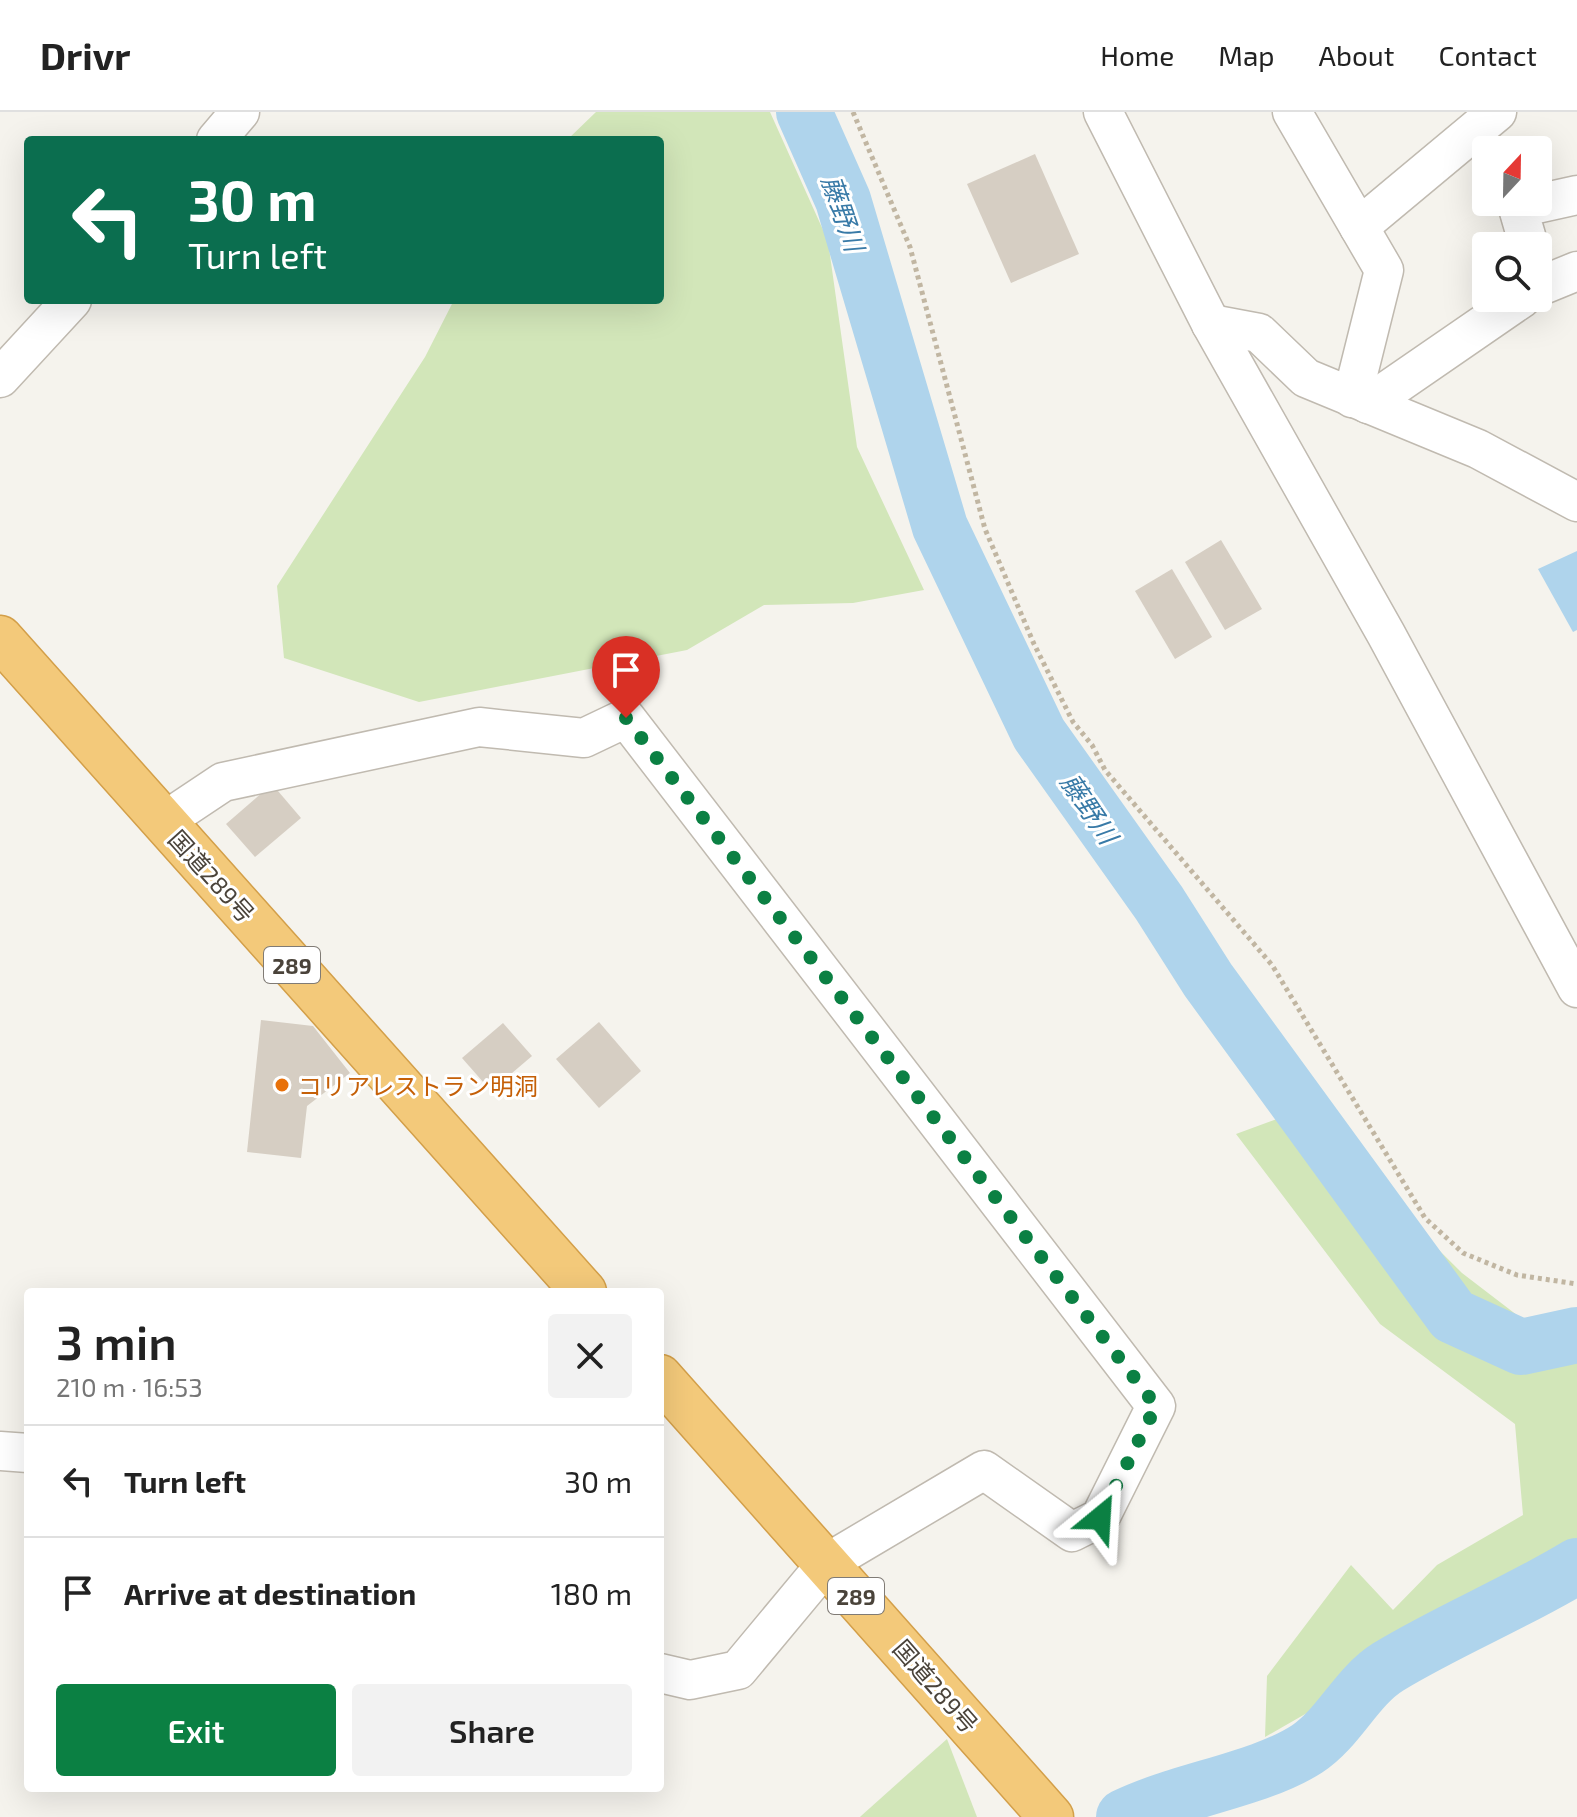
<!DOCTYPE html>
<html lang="en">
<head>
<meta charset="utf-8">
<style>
	:root { --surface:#fff; --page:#f2f2f2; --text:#222; --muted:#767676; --line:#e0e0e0; --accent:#0b8043 }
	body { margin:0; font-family:"Exo 2","Noto Sans JP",sans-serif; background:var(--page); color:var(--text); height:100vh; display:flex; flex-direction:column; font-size:30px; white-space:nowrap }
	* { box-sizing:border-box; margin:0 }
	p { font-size:26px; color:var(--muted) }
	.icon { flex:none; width:44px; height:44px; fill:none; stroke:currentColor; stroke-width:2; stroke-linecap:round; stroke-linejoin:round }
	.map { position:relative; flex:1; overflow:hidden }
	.details { position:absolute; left:24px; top:1176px; width:640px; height:504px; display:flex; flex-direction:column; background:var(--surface); border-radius:8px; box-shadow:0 8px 32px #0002 }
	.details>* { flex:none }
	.banner { position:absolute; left:24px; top:24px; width:640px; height:168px; border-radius:8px; box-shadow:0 8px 32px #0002; background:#0b6e4f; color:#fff; overflow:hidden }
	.needle { width:52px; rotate:22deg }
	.tools { position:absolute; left:1472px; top:24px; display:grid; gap:16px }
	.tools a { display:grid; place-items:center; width:80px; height:80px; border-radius:8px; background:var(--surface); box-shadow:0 8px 32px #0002; font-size:40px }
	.pin { position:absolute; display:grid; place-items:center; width:68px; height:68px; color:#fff; margin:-82px -34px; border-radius:50% 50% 50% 0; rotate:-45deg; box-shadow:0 0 8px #0007 }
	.pin .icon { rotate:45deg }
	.me { position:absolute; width:88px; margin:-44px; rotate:27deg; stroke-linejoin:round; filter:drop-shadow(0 0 6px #0008) }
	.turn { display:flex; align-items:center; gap:28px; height:168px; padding:0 32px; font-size:36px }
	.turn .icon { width:104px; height:104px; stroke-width:2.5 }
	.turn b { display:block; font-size:56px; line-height:68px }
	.round { display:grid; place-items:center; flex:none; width:84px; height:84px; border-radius:8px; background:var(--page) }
	.summary { display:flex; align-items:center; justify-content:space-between; height:136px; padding:0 32px }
	h1 { font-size:48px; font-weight:600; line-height:60px }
	.primary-button { display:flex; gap:16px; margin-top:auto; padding:16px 32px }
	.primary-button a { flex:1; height:92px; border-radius:8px; background:var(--accent); color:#fff; font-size:32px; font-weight:600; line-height:92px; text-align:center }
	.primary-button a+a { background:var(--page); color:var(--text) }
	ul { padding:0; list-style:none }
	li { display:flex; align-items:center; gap:24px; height:112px; padding:0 32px; border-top:2px solid var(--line) }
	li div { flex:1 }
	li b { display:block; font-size:30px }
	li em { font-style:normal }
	header { display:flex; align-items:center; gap:48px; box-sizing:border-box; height:112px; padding:0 40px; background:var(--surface); border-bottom:2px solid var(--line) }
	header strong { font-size:38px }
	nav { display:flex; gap:44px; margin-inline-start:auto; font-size:28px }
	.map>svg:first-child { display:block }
	.green { fill:#d2e6b9 }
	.water { fill:#afd4ec }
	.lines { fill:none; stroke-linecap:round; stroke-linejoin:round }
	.river { stroke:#afd4ec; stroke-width:56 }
	.building { fill:#d6cec3 }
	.minor-casing { stroke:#c0bab0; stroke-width:41 }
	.highway-casing { stroke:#d39f49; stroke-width:47 }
	.path { stroke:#c1b6a2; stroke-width:5; stroke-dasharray:4 4; stroke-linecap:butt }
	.minor { stroke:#fff; stroke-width:38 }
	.highway { stroke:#f3c97a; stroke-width:44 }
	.route { stroke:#0b8043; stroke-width:14; stroke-dasharray:0 25.2 }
	.food-dot { fill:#e8710a; stroke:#fff; stroke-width:3 }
	.labels { text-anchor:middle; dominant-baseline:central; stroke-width:6; stroke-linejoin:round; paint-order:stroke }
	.shield { fill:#fff; stroke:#807b75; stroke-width:2 }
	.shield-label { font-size:22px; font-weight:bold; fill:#4a433a }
	.street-label { font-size:24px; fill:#4a433a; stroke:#fff }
	.food-label { font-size:24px; fill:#c56008; stroke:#fff; text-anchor:start }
	.water-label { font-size:26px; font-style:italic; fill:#387aa7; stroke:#fff }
</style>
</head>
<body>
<header>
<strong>Drivr</strong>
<nav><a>Home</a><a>Map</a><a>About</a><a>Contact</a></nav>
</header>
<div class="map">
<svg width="1577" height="1705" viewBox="0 0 1577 1705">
	<rect width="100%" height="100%" fill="#f5f3ed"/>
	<g class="green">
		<polygon points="596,0 770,0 828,129 857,335 924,478 853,491 764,493 687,538 419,590 284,546 277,474 425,245 454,188 660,188 660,28 567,28"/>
		<polygon points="1299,999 1462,1161 1577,1249 1577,1441 1432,1538 1380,1559 1265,1625 1267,1564 1351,1453 1393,1498 1437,1453 1523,1403 1515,1312 1380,1212 1236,1022"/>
		<polygon points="947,1627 977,1705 860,1705 861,1704"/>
	</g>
	<polygon class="water" points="1577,439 1577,518 1573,520 1538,457"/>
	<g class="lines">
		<g class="river">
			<polyline points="804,0 843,88 940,415 1039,622 1159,791 1208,868 1453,1204 1521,1235 1577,1223"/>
			<path d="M1124 1705C1179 1678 1259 1668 1307 1637 1339 1616 1356 1575 1388 1555 1449 1518 1516 1491 1577 1454"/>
		</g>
	</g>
	<g class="building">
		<polygon points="1035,42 1079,142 1011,171 967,72"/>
		<polygon points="1221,428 1262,497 1225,518 1185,450"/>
		<polygon points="1172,457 1212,525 1175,547 1135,479"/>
		<polygon points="272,672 301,706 255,745 226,712"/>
		<polygon points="261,908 313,914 350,961 307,994 301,1046 247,1040"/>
		<polygon points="599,910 641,959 599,996 556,947"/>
		<polygon points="503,911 532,944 491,979 462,946"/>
	</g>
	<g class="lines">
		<g class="minor-casing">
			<g id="minor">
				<polyline points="1103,0 1211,212 1386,522 1577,876"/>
				<polyline points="1292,0 1384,158 1352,286"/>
				<polyline points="216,28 240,0"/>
				<polyline points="1359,115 1497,0"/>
				<polyline points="1529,134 1518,96 1577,83"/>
				<polyline points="1538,175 1577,159"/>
				<polyline points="1211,212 1259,221 1306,266 1478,337 1577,390"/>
				<polyline points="0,266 72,188"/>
				<polyline points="1368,292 1522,186"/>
				<polyline points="163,710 223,670 479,615 584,626 626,606 1156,1294 1100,1406 1072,1420 984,1358 827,1451 738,1558 690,1568 660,1561"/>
				<polyline points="0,1339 28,1341"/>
			</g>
		</g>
		<g class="highway-casing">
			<g id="highway">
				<polyline points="0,526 584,1180"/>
				<polyline points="660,1265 1051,1705"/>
			</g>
		</g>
		<polyline class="path" points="853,0 910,135 985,417 1034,532 1073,610 1092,633 1105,658 1272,853 1425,1106 1463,1141 1517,1163 1577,1172"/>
		<use href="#minor" class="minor"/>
		<use href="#highway" class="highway"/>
	</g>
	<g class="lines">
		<polyline class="route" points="626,606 1156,1294 1100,1406"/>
	</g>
	<circle class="food-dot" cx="282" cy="973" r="8"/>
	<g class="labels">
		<g class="shield">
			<rect x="264" y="835" width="56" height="36" rx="6"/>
			<rect x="828" y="1466" width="56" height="36" rx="6"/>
		</g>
		<g class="shield-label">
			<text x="292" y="853">289</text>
			<text x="856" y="1484">289</text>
		</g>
		<g class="street-label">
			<text transform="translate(212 764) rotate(48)">国道289号</text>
			<text transform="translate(936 1574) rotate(49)">国道289号</text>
		</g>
		<g class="food-label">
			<text x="298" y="973">コリアレストラン明洞</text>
		</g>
		<g class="water-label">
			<text transform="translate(844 101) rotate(71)">藤野川</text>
			<text transform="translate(1090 696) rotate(56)">藤野川</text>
		</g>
	</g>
</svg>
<div class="tools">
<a><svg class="needle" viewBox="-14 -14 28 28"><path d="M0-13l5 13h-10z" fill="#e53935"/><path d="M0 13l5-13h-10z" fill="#767676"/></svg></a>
<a><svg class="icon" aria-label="search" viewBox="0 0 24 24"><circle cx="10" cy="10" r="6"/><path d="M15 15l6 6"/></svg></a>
</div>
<div class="pin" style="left:626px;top:606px;background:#d93025"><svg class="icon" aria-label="arrive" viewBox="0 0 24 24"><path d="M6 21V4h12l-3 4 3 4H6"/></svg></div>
<svg class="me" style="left:1100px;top:1406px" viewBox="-20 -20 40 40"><path d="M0-17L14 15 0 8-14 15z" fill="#0b8043" stroke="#fff" stroke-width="4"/></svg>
<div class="banner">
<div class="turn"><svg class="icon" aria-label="left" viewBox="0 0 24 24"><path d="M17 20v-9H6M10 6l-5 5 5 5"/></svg><div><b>30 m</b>Turn left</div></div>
</div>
<section class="details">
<div class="summary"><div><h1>3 min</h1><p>210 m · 16:53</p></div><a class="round"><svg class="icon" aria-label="close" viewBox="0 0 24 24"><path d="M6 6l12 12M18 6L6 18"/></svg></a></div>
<ul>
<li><svg class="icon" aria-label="left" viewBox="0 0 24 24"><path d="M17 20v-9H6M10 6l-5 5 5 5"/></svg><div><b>Turn left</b></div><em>30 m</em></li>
<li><svg class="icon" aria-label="arrive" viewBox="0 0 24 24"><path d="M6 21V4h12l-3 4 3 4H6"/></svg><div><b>Arrive at destination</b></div><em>180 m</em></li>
</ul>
<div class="primary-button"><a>Exit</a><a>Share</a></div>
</section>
</div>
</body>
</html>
